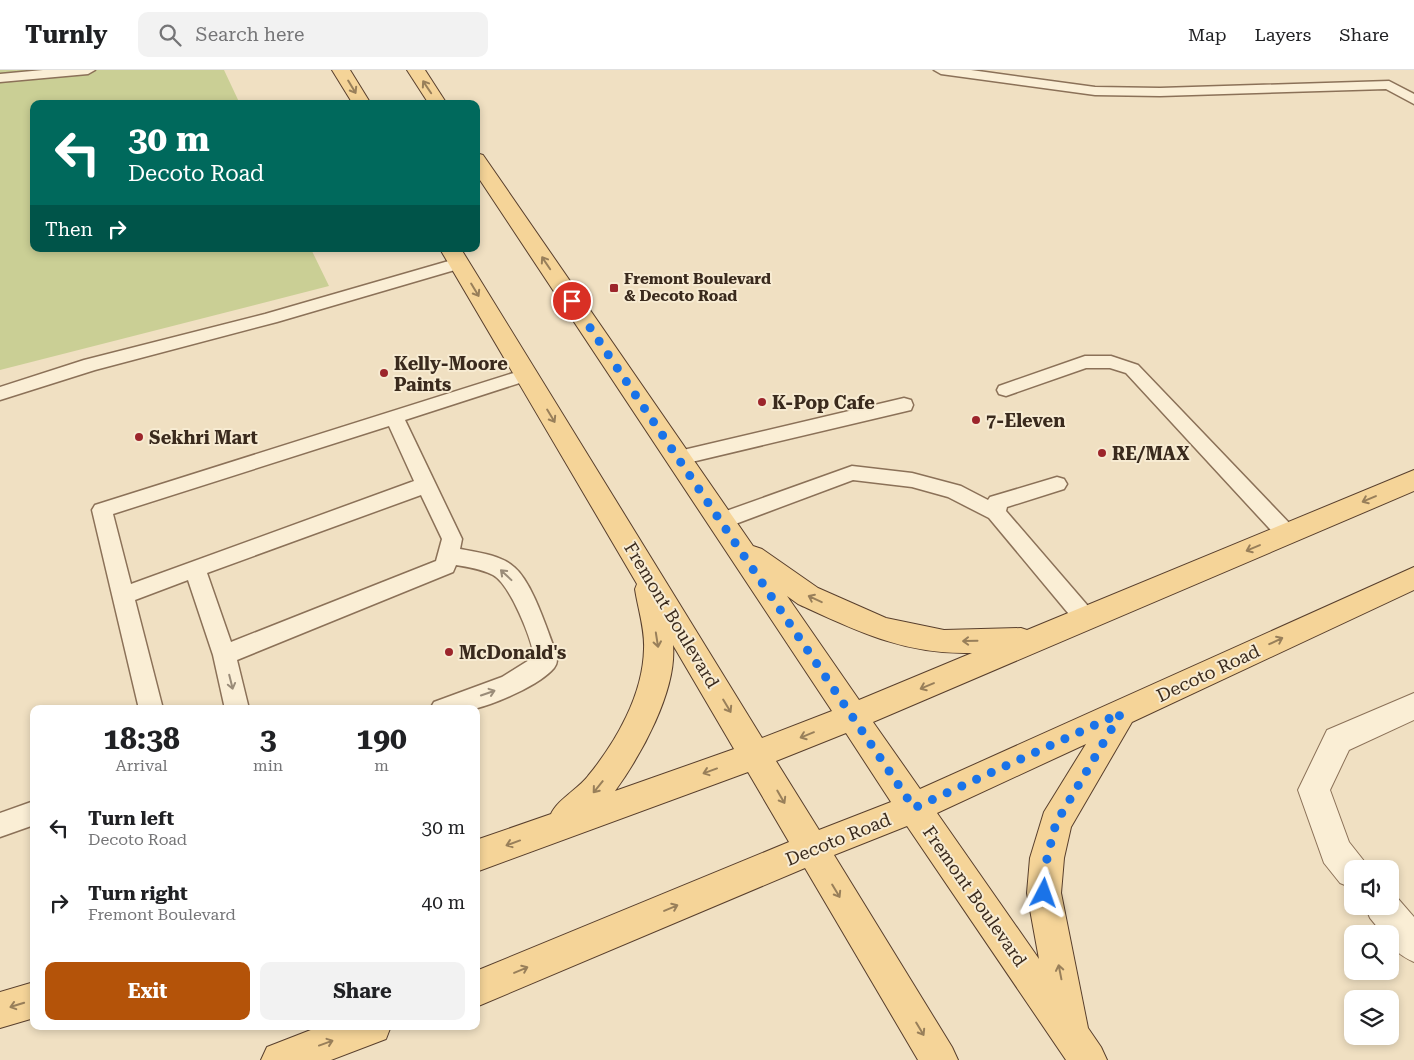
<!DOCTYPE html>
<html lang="en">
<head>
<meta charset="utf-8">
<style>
	:root { --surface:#fff; --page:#f2f2f2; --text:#202124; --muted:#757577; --line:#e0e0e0; --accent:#b45309 }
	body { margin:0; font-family:"Roboto Serif",serif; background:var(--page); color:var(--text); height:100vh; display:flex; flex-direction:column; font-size:19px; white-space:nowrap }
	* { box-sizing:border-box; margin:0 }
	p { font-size:16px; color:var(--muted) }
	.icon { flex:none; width:28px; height:28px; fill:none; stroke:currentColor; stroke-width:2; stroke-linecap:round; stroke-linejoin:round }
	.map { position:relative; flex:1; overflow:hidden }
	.details { position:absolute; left:30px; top:635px; width:450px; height:325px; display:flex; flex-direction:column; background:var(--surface); border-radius:10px; box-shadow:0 2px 8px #0003 }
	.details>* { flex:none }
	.banner { position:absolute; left:30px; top:30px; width:450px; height:152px; border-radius:10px; box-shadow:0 2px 8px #0003; background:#00695c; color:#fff; overflow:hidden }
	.tools { position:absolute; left:1344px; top:790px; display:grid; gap:10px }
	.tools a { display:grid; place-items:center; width:55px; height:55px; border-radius:10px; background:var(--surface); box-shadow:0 2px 8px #0003; font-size:25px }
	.pin { position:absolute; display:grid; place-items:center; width:42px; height:42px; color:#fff; margin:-21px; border:2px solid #fff; border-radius:50%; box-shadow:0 1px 5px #0007 }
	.me { position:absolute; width:55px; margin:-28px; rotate:4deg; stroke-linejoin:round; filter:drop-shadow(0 0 4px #0008) }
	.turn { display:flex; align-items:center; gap:18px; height:105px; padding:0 15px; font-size:22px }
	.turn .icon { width:65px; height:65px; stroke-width:2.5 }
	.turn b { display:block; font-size:35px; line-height:42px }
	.then { display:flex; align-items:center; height:48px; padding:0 15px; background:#0003; gap:10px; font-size:19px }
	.eta { display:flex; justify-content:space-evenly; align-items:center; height:85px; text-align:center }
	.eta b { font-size:30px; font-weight:700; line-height:35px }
	.primary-button { display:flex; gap:10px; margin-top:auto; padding:10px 15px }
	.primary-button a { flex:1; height:58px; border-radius:10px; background:var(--accent); color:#fff; font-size:20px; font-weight:700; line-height:58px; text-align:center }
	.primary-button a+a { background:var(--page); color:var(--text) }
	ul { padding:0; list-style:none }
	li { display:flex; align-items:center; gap:15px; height:75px; padding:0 15px }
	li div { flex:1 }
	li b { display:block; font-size:19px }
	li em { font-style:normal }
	header { display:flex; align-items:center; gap:30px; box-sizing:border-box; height:70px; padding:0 25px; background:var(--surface); border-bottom:1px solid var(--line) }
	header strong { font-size:24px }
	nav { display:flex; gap:28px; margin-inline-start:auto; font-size:18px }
	.search { width:350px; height:45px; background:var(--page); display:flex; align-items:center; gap:12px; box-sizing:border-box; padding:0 18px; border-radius:10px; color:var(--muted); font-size:19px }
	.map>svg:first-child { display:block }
	.green { fill:#cacf95 }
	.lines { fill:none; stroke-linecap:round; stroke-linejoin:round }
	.service-casing { stroke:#8b7158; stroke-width:3 }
	.minor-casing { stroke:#8b7158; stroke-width:2 }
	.primary-casing { stroke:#583f2d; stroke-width:2 }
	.service { fill:#faeed5; fill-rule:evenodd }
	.minor { fill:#faeed5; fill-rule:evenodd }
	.primary { fill:#f5d498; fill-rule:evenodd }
	.oneway { stroke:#987f5a }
	.oneway2 { stroke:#9a8c79 }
	.route { stroke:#1a73e8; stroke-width:9; stroke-dasharray:0 16.2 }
	.poi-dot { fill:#9c252b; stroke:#f7ebd2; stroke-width:2 }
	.labels { text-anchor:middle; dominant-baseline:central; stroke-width:4; stroke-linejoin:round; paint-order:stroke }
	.far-poi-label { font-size:15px; font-weight:bold; fill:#3a2a1d; stroke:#f7ebd2; text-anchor:start }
	.poi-label { font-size:18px; font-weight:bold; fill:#3a2a1d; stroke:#f7ebd2; text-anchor:start }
	.street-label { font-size:18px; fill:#3a2a1d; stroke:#f7ebd2 }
</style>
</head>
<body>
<header>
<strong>Turnly</strong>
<div class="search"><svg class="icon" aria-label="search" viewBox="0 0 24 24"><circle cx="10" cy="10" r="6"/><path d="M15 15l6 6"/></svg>Search here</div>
<nav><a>Map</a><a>Layers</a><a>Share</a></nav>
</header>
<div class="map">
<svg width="1414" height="990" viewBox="0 0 1414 990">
	<rect width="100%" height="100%" fill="#f0e0c2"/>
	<polygon class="green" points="0,0 224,0 240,34 34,34 34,179 311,179 329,216 0,300"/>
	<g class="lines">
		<g class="service-casing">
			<g id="service">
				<polygon points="43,0 95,0 88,4 0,12 0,4"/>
				<polygon points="934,0 971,0 1095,17 1160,18 1389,11 1414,24 1414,34 1386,19 1160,26 1095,25 941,4"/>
				<polygon points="459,188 465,189 467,193 465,197 277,252 95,300 0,330 0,317 84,290 265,244"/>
				<polygon points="1085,286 1111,286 1138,295 1294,458 1297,464 1294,470 1287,472 1280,470 1126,303 1110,298 1086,298 1006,326 999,324 997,320 999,316"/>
				<path d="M526 299 532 301 535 305 532 309 405 350 462 469 460 479C477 482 501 485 514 497 533 513 547 560 556 583 557 589 558 593 554 598 540 615 495 634 474 639 460 641 444 639 430 639L434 632 502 607 534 587C532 569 510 514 493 505 482 499 468 497 456 495L453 502 237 590 249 639H225L213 585 188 510 135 530 163 639H139L92 440 95 435ZM389 356 414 411 131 514 113 444ZM421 425 442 469 436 491 231 572 207 503Z"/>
				<polygon points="904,328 911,330 913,335 911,340 679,395 672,393 669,388 672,383 679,381"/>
				<polygon points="852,396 912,403 961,416 988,430 990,427 1057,407 1064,409 1067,414 1064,419 1007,437 1006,441 1094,543 1097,549 1094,555 1086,558 1078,555 989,448 948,427 912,417 853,410 722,459 715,457 712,451 715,445"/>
				<polygon points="34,731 34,755 0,767 0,743"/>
			</g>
		</g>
		<g class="minor-casing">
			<g id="minor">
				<polygon points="1414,623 1414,650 1349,680 1330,720 1349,772 1364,791 1367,799 1352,799 1352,818 1340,813 1324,793 1298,720 1327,660"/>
				<path d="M1390 822 1394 824 1414 847V892C1401 886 1390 879 1390 864H1383L1370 848 1365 836H1390Z"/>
			</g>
		</g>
		<g class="primary-casing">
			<g id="primary">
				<polygon points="332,0 350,0 371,34 353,34"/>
				<polygon points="407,0 425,0 447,34 429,34"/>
				<path d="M476 83 483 85 753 476 762 479 818 518 886 548 944 560 1021 558 1027 560 1414 400V421L873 652 920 719 1414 497V520L1132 652 1071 757 1064 788 1061 823 1088 958 1101 977 1107 990H1066L907 756 834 785 952 977 958 990H918L805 798 476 937V901L789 772 748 702 476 802V770L551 744C557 730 578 719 588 706 616 672 643 625 644 579 645 559 638 539 635 519L637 514 440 179H461L762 668 832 641 476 104ZM787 526 798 534C857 561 905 585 972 583L859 630ZM673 575 734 679 615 721C641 685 677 621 673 575ZM846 663 891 732 819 760 776 691ZM1086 674 1044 742 1030 788 1027 823 1039 889 937 743Z"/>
				<polygon points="34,912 34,948 0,958 0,922"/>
				<polygon points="321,956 391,956 386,969 331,990 261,990 267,977"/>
			</g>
		</g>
		<use href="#service" class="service"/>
		<use href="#minor" class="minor"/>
		<use href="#primary" class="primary"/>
	</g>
	<defs><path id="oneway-shaft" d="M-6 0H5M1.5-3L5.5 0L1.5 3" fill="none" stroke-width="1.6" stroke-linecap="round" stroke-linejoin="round" transform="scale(1.25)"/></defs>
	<g class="oneway">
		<use href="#oneway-shaft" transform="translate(352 17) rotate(59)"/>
		<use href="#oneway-shaft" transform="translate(427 17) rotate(-124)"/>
		<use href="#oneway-shaft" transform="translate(546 193) rotate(-124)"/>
		<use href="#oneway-shaft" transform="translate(475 220) rotate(59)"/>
		<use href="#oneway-shaft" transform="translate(551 346) rotate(59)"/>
		<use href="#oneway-shaft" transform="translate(1369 429) rotate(157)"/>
		<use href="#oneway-shaft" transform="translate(1253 478) rotate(157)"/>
		<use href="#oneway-shaft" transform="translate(815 529) rotate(-155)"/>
		<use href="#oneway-shaft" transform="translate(657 570) rotate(81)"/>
		<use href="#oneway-shaft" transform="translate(970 571) rotate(179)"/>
		<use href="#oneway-shaft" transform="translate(1276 571) rotate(-25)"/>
		<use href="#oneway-shaft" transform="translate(927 616) rotate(157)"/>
		<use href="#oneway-shaft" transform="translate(727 636) rotate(59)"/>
		<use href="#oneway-shaft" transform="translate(807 665) rotate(158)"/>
		<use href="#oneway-shaft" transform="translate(710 701) rotate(160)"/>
		<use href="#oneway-shaft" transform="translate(598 717) rotate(129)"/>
		<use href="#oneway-shaft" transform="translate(781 727) rotate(60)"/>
		<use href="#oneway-shaft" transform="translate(513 773) rotate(160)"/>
		<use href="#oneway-shaft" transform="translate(836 821) rotate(59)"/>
		<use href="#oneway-shaft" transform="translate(671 838) rotate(-23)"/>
		<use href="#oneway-shaft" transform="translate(521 900) rotate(-23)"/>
		<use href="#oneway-shaft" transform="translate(1060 902) rotate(-101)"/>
		<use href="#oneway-shaft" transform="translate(17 935) rotate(163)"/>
		<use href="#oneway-shaft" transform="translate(920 959) rotate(59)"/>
		<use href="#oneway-shaft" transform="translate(326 973) rotate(-20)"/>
	</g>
	<g class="oneway2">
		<use href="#oneway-shaft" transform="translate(506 505) rotate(-137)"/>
		<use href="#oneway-shaft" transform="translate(231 612) rotate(76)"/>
		<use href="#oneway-shaft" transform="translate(488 623) rotate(-19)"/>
	</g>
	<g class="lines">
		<polyline class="route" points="572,231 914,738 1121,643 1056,753 1047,788 1044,823"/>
	</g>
	<g class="poi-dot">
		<rect x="609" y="213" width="10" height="10" rx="2.5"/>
		<circle cx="384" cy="303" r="5"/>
		<circle cx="762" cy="332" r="5"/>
		<circle cx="976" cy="350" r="5"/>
		<circle cx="139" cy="367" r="5"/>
		<circle cx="1102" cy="383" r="5"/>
		<circle cx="449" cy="582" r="5"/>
	</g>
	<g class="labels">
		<g class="far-poi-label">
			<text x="624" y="209">Fremont Boulevard<tspan x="624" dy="17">&amp; Decoto Road</tspan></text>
		</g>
		<g class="poi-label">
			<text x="394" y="293">Kelly-Moore<tspan x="394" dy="21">Paints</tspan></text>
			<text x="772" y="332">K-Pop Cafe</text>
			<text x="986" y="350">7-Eleven</text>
			<text x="149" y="367">Sekhri Mart</text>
			<text x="1112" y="383">RE/MAX</text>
			<text x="459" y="582">McDonald's</text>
		</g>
		<g class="street-label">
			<text transform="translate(672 545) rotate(59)">Fremont Boulevard</text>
			<text transform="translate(1208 603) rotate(-25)">Decoto Road</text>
			<text transform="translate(838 769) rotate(-22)">Decoto Road</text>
			<text transform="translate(975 826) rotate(55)">Fremont Boulevard</text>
		</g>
	</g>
</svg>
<div class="tools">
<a><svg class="icon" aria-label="sound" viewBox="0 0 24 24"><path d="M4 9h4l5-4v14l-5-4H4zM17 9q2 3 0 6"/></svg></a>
<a><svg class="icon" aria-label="search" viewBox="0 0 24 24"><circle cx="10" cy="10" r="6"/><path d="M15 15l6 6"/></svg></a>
<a><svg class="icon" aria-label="layers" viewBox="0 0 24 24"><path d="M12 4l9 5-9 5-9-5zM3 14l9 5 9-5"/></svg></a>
</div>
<div class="pin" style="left:572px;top:231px;background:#d93025"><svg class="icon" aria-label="arrive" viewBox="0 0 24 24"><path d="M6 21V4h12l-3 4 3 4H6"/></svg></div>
<svg class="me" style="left:1044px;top:823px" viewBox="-20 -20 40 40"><path d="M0-17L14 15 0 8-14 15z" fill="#1a73e8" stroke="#fff" stroke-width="4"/></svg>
<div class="banner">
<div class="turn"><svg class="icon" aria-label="left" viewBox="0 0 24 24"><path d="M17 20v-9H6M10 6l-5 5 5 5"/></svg><div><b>30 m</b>Decoto Road</div></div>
<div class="then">Then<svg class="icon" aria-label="right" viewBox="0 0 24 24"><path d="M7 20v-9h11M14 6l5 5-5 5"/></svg></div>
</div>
<section class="details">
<div class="eta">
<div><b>18:38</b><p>Arrival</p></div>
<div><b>3</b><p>min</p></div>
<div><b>190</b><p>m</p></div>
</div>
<ul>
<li><svg class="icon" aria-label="left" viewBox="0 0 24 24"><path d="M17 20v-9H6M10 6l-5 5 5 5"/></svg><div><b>Turn left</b><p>Decoto Road</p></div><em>30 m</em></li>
<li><svg class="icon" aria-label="right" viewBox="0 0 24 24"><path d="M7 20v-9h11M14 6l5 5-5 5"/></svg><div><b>Turn right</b><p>Fremont Boulevard</p></div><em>40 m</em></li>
</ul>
<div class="primary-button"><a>Exit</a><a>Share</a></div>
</section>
</div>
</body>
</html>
